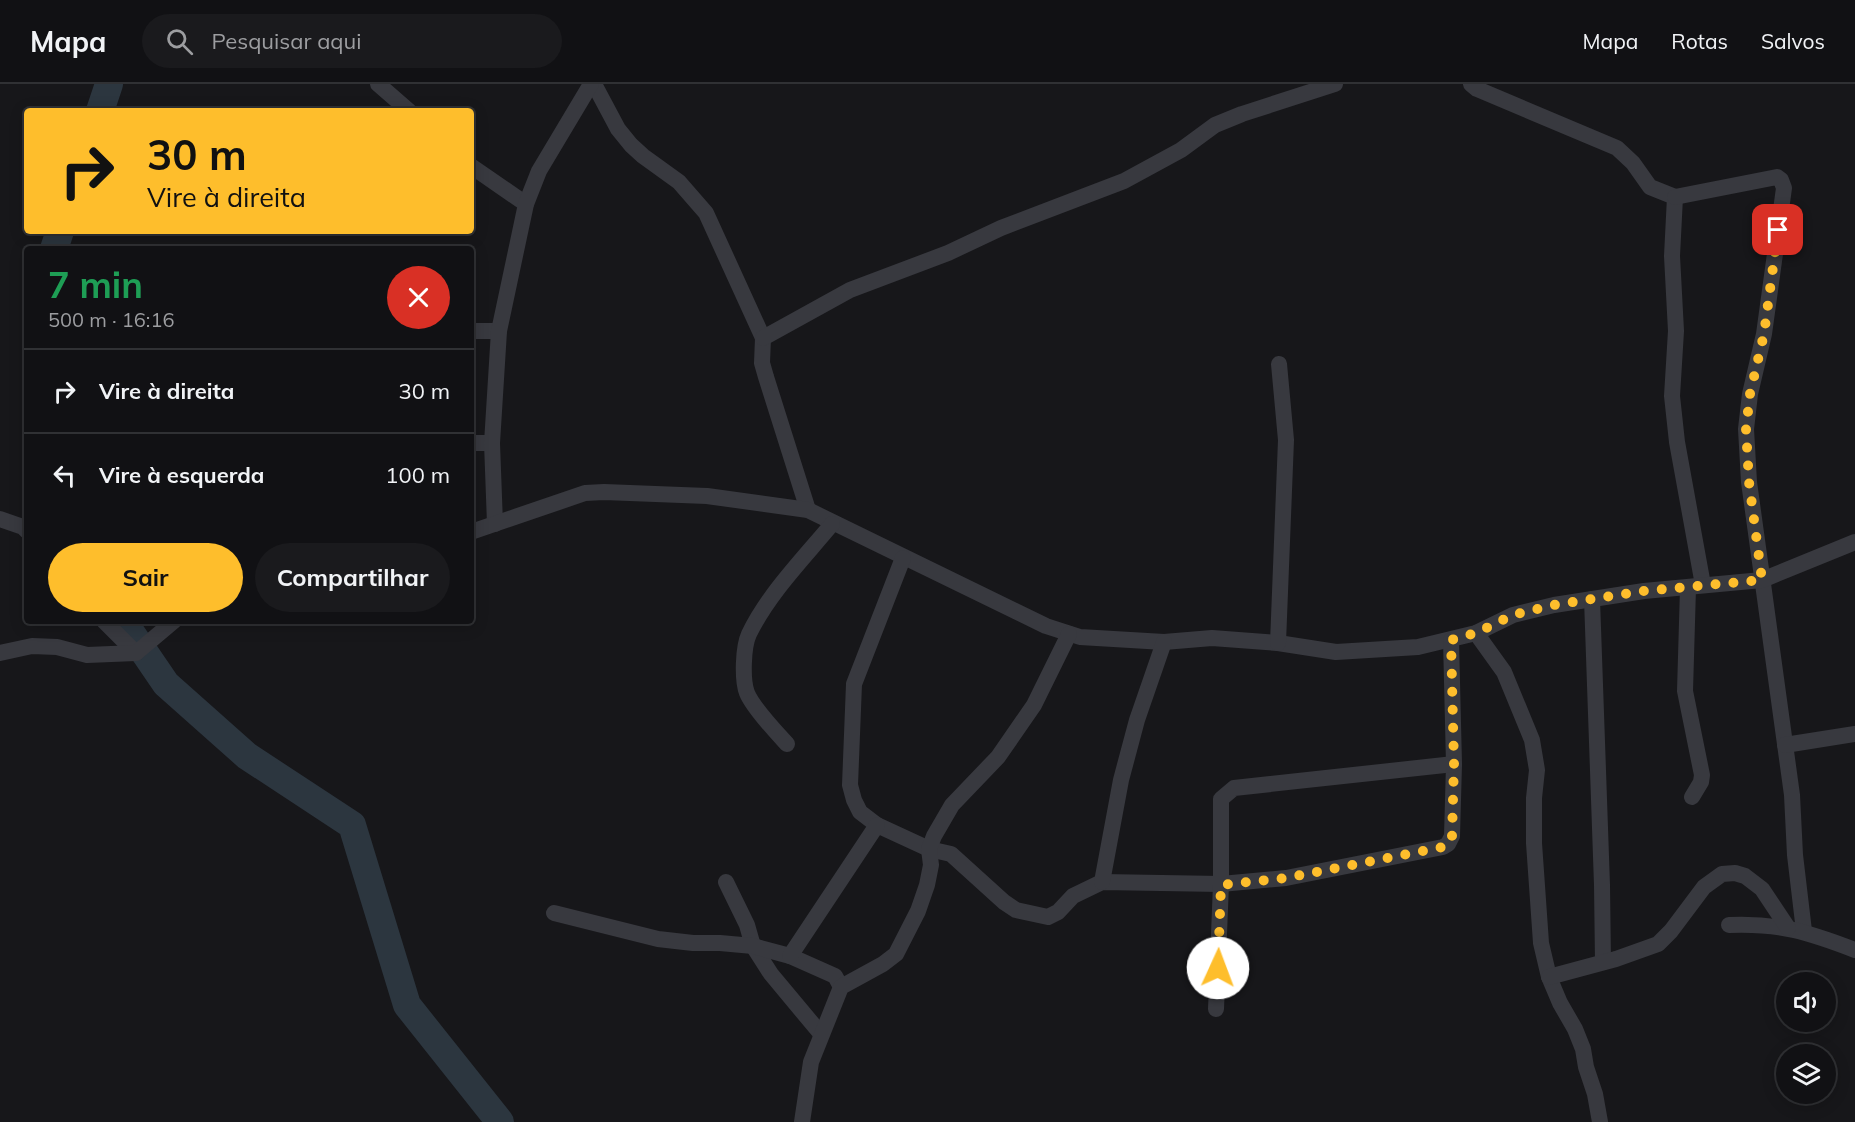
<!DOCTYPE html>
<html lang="pt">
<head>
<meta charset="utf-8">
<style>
	:root { --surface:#111114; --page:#1a1a1d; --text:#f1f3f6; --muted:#9c9da0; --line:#303134; --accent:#febe2c }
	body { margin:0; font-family:Mulish,sans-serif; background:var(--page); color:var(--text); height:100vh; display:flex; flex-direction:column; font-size:22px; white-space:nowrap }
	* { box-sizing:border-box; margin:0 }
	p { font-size:20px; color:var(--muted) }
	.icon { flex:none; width:33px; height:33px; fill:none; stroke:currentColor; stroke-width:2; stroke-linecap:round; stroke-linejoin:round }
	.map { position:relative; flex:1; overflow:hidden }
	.details { position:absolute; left:24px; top:162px; width:450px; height:378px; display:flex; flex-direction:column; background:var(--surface); border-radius:6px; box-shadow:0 3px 15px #0003,0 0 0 2px var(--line) }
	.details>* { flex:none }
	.guide { position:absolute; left:24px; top:24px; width:450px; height:126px; border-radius:6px; box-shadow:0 3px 15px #0003,0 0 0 2px var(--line); background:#febe2c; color:#111; overflow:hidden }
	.controls { position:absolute; left:1776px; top:888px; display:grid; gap:12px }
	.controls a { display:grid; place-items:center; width:60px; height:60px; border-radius:50%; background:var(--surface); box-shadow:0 3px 15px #0003,0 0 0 2px var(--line); font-size:30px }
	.pin { position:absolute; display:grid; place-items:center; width:51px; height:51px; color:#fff; margin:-26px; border-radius:12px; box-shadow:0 3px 9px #0006 }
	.me { position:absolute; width:66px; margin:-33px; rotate:2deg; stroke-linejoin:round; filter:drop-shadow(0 0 4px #0008) }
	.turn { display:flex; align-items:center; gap:21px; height:126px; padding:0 24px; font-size:27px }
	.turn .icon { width:78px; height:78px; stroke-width:2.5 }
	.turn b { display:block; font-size:42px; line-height:51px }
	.round { display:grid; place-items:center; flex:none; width:63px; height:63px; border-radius:32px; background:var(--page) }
	.headline { display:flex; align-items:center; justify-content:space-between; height:102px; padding:0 24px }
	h1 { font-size:36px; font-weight:700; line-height:45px; color:#1e9e55 }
	.action { display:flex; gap:12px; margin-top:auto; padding:12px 24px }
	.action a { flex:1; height:69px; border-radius:36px; background:var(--accent); color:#111; font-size:24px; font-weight:700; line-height:69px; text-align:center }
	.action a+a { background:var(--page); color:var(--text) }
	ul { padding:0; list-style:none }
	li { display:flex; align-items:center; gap:18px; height:84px; padding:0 24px; border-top:2px solid var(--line) }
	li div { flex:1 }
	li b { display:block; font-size:22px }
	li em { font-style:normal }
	header { display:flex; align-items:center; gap:36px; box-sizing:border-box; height:84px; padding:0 30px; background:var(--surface); border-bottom:2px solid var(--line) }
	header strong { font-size:28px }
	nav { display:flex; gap:33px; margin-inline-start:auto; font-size:21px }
	.search { width:420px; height:54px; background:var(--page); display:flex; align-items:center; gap:15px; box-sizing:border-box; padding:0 21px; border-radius:33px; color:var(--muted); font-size:22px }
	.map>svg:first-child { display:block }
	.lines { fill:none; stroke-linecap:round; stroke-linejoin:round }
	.river { stroke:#2c363f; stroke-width:28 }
	.minor { stroke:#38393f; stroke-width:16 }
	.route { stroke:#febe2c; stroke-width:10; stroke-dasharray:0 18 }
</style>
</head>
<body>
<header>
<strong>Mapa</strong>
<div class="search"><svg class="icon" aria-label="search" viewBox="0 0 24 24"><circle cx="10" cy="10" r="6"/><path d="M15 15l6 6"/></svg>Pesquisar aqui</div>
<nav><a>Mapa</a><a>Rotas</a><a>Salvos</a></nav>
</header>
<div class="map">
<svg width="1855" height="1038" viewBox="0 0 1855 1038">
	<rect width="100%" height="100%" fill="#17171a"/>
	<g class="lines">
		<g class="river">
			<polyline points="100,27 109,0"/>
			<polyline points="54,165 60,147"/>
			<polyline points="123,537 166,600 247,672 352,741 407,921 500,1038"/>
		</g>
		<g class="minor">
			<polyline points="378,0 409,27"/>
			<polyline points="594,0 618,45 631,61 643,72 679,98 706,129 763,254 762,279 766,293 808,426"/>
			<polyline points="1471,0 1477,5 1617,64 1633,79 1650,103 1675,113 1672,172 1676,247 1672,312 1677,358 1703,501"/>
			<polyline points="471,82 526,120"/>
			<polyline points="1675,113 1777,93 1781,96 1784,104 1764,250 1750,310 1746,345 1749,398 1792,711 1795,771 1804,847"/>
			<polyline points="471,247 499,247"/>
			<polyline points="763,254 850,206 948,169 1001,144 1124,97 1181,66 1215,41 1242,30 1335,0"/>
			<polyline points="471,359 492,359"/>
			<polyline points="0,435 23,443 27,447"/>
			<polyline points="495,440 492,359 499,247 526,120 539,87 591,0"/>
			<polyline points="471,448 585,409 604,408 707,412 808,426 1046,542 1080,553 1164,558 1212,554 1278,559 1336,568 1418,563 1476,549 1513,531 1554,521 1644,507 1762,496 1855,458"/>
			<polyline points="903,474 854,600 850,701 854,716 860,728 877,741 929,765 951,770 1004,818 1016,826 1048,833 1058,828 1073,812 1102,798 1221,800 1286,794 1443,763 1448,760 1452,752 1454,680 1451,556"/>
			<polyline points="1688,504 1685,607 1702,691 1701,698 1692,713"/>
			<polyline points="1592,515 1602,801 1603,878"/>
			<polyline points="104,537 136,569"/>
			<polyline points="1476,549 1504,588 1532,656 1537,686 1534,714 1534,759 1541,859 1549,893 1560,919 1575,945 1583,965 1586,983 1595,1010 1600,1038"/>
			<polyline points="1278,559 1286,356 1279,280"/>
			<polyline points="0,569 32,562 57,563 87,571 136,569 174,537"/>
			<path d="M787 660C776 648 753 624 747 609 742 596 743 563 749 550 769 509 803 475 832 440"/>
			<polyline points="1785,661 1855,650"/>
			<polyline points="726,798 747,841 753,862 771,890 821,950"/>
			<polyline points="1102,798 1121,696 1137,636 1164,558"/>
			<polyline points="554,829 658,855 693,859 720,859 753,862 790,872 835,892 841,903"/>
			<path d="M1729 841C1780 839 1808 848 1855 866"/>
			<polyline points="790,872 877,741"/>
			<polyline points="1549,893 1616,875 1658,860 1671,847 1704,803 1722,790 1735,789 1745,792 1762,805 1788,844"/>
			<polyline points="1216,925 1221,800 1221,715 1234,704 1454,680"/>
			<polyline points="802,1038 811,978 841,903 883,880 896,870 918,827 927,801 931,781 929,765 934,752 952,721 998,673 1034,621 1069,550"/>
		</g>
	</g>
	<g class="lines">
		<polyline class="route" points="1218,884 1221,801 1286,794 1443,763 1449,760 1452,752 1454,680 1451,556 1476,549 1513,531 1554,521 1644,507 1762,496 1749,398 1746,345 1750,310 1764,250 1778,146"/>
	</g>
</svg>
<div class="controls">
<a><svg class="icon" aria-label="sound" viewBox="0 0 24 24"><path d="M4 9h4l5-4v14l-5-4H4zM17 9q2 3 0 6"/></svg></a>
<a><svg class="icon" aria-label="layers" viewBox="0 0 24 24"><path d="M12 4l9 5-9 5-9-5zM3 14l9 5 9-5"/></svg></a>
</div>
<div class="pin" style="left:1778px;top:146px;background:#d93025"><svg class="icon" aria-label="arrive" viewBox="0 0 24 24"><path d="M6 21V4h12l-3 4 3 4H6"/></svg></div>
<svg class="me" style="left:1218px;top:884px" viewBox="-20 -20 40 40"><circle r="19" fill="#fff"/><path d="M0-13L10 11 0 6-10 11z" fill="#febe2c"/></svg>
<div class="guide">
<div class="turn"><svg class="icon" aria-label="right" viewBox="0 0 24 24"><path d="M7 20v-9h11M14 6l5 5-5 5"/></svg><div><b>30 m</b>Vire à direita</div></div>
</div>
<section class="details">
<div class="headline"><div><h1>7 min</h1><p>500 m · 16:16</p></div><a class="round" style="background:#d93025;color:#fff"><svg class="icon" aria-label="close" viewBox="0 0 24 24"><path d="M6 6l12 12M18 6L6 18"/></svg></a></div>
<ul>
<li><svg class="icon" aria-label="right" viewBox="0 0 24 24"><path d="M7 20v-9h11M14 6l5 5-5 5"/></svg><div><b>Vire à direita</b></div><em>30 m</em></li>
<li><svg class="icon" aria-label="left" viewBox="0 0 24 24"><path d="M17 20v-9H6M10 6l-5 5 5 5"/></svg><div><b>Vire à esquerda</b></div><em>100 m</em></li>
</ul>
<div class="action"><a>Sair</a><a>Compartilhar</a></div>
</section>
</div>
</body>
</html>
